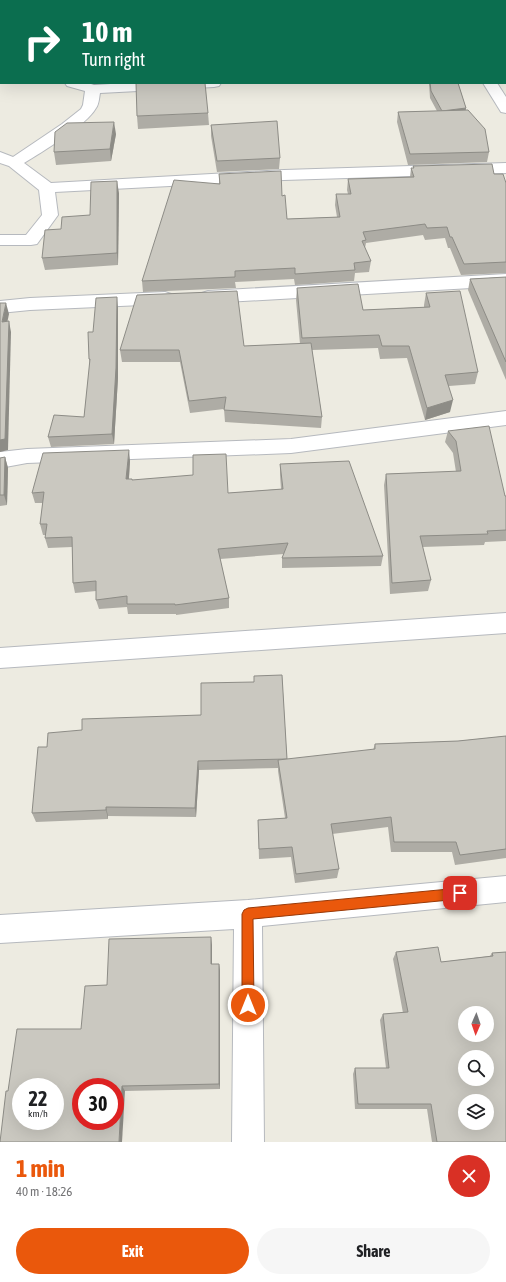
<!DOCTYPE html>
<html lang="en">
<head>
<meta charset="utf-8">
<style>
	:root { --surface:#fff; --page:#f6f6f6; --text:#202124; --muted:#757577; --accent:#ea580c }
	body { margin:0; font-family:"Asap Condensed",sans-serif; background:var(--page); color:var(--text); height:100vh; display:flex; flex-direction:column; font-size:15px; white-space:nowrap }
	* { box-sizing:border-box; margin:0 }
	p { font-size:13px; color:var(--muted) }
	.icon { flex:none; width:22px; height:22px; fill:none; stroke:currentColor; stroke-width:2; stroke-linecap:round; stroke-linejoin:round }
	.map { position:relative; height:1142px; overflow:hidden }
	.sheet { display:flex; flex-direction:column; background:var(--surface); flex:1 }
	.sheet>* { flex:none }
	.hud { position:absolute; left:0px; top:0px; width:506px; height:84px; box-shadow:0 4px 16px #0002; background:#0b6e4f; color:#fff; overflow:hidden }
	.needle { width:26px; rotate:182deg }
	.buttons { position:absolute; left:458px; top:1006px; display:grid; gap:8px }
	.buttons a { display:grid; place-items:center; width:36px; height:36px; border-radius:50%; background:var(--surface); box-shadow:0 4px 16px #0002; font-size:20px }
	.speed { position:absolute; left:12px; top:1078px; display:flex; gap:8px; font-size:20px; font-weight:700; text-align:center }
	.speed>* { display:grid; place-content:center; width:52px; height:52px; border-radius:50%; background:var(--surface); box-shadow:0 4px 16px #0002; line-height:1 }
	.speed small { font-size:10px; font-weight:400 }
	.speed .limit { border:6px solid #d22; background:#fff; color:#111 }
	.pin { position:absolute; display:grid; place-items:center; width:34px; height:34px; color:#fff; margin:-17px; border-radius:8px; box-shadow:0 2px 6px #0006 }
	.me { position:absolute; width:44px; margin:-22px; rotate:0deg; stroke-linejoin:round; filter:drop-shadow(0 0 3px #0008) }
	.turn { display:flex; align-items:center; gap:14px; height:84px; padding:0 16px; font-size:18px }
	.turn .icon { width:52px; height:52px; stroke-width:2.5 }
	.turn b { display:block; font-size:28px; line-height:34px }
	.round { display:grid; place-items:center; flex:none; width:42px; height:42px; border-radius:21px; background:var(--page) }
	.summary { display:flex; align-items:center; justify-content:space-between; height:68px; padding:0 16px }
	h1 { font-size:24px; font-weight:700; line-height:30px; color:var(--accent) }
	.button { display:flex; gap:8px; margin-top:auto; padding:8px 16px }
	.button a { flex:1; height:46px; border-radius:24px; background:var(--accent); color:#fff; font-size:16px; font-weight:700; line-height:46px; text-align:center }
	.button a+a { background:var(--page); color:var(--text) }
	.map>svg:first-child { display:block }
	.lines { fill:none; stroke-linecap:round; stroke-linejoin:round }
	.minor-casing { stroke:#b6b9be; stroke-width:2 }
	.tertiary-casing { stroke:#b6b9be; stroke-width:2 }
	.minor { fill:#fff; fill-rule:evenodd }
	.tertiary { fill:#fff; fill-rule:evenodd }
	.wall { fill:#aeaca5 }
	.shaded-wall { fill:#8d8c86 }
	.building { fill:#cac8c0; stroke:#8d8c86; fill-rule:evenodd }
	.route { fill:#ea580c; stroke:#983908 }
</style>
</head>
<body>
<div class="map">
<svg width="506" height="1142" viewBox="0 0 506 1142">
	<rect width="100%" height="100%" fill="#edebe1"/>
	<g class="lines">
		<g class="minor-casing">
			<g id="minor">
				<polygon points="379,0 417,0 379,1"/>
				<rect x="0" y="61" width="1" height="8"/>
				<path d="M65 83H88L94 85 127 83H221L219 86 214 87 100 93C99 98 99 104 96 108 87 125 42 152 24 163L51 183 284 170 506 163V173L284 180 55 192 58 215 37 244 31 245H0V235H26L42 215 39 190 9 166 0 163V152L13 157 62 124 81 109 83 105 85 91 67 86Z"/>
				<polygon points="506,274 506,286 208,303 202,301 199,297 202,293 208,291"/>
				<polygon points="165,292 171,294 174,298 171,302 165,304 30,310 0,313 0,301 30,298"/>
				<polygon points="506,411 506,425 291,453 27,463 0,468 0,452 27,449 291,439"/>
				<polygon points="506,613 506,633 0,668 0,648"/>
				<polygon points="506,876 506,902 262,926 264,1142 232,1142 234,929 0,943 0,915 248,900"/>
			</g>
		</g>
		<g class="tertiary-casing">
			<g id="tertiary">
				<rect x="435" y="0" width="13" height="1"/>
				<polygon points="483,83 497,83 506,97 506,113 501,112"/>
			</g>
		</g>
		<use href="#minor" class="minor"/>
		<use href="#tertiary" class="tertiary"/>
	</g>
	<g class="wall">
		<polygon points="0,0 127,0 127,1 1,1 1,52 0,52"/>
		<polygon points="457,0 506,0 506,30 505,30 505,1 457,1"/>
		<polygon points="429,83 458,83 466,108 465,110 489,152 487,162 408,165 397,122 398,112 437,111 430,98"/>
		<polygon points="208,113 209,125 138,129 137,116"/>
		<polygon points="211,125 280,158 279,169 217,172 211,136"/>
		<polygon points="116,134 111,161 56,165 54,152"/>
		<polygon points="413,166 494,174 506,183 506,273 461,275 450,248 448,248 445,238 425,240 423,235 366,243 365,248 371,261 369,272 355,273 354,281 295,285 294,279 235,282 236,288 143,292 142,281 219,184 219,174 282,196 287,219 337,217 335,205 336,194 348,194 347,190 348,179 410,177 411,168 413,168"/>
		<polygon points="119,193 118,265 45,270 42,258 61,229 90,215"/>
		<polygon points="506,277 506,380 468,290 470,279"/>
		<polygon points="297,288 363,310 424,307 424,305 426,293 478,372 475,384 449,386 450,412 425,420 407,358 380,359 378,348 312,350 322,417 321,428 225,422 224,409 190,413 180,362 122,362 120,350 300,344 296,300"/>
		<polygon points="118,308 118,378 114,444 51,447 48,437 84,417 90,364 89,359 93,332"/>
		<polygon points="448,431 505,496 506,496 506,541 485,542 484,545 422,547 431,580 428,591 390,594 384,485 386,474 456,472 453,453 445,442"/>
		<polygon points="5,457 8,468 7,505 0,506 0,458"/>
		<polygon points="130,461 129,479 133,480 228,493 281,489 280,475 280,464 383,556 381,566 282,568 282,558 284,554 220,559 229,598 229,608 176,615 176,614 128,614 127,607 99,609 96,600 96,591 75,593 73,583 72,547 48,548 45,538 46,535 43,535 40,524 43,503 35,503 32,493"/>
		<polygon points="282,675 287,760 373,750 375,744 458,741 506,736 506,858 455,865 452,852 391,852 388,827 332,834 339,869 337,878 295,883 291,857 259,859 258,820 285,818 278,771 278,768 199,770 196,817 108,816 108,819 36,822 32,813 47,747 201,715 254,682"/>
		<polygon points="212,945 212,964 219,964 220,971 220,1089 125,1091 8,1091 81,1029 107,985"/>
		<polygon points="396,952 441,962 490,956 492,953 506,952 506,1142 432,1142 427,1109 355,1109 353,1074 355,1068 386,1068 380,1020 383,1014 403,1013 393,959"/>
	</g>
	<g class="shaded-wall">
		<polygon points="466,108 465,115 442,111"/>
		<polygon points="114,122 116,134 111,161 110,149"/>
		<polygon points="117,181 119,193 118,265 117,253"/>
		<polygon points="117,297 118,308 118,378 114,444 112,434"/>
		<polygon points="6,303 9,314 5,333 2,322"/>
		<polygon points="9,321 11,332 8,450 0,452 0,440"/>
		<polygon points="453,400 450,412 425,420 427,408"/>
		<polygon points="129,450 130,461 128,490 126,479"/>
		<polygon points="5,457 8,468 7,505 4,495"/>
		<polygon points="198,761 199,770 196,817 195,808"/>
		<polygon points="106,807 108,816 108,819 106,810"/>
		<polygon points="211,937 212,945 212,971 211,964"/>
		<polygon points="219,964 220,971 220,1089 219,1084"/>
		<polygon points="122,1086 125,1091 122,1142 119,1142"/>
	</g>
	<g class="building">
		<polygon points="0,0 127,0 127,1 1,1 1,42 0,42"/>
		<polygon points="474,0 506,0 506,21 505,21 505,1 474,1"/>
		<polygon points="136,83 205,83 208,113 137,116"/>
		<polygon points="430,83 458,83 466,108 442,111 431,91"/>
		<polygon points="468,110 485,129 489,152 410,154 398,112"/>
		<polygon points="277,121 280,158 217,161 211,125"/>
		<polygon points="114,122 110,149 54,152 55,132 67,123"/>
		<polygon points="492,164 494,174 503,174 506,183 506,262 464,264 452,237 450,237 447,227 427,228 425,224 363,232 366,240 362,241 371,261 354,263 355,270 295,274 295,268 235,271 235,277 142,281 174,180 220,184 219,174 281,171 282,196 285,195 287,219 340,217 336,194 351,194 348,179 414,177 411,168 414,168 413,166"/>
		<polygon points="117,181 117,253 42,258 45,230 61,229 62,217 90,215 91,182"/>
		<polygon points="506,277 506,362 470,279"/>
		<polygon points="358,284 363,310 430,307 426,293 460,291 478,372 445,375 453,400 427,408 409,346 382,346 379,335 302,338 297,288"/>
		<polygon points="237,291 244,346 311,343 322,417 224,410 226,397 189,401 179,350 120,350 137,295"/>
		<polygon points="117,297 116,368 112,434 48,437 54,415 84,417 90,359 89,359 88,332 93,332 96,298"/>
		<polygon points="0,303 6,303 2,322 9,321 5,439 0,440"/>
		<polygon points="489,426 505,496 506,496 506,530 487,531 488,534 420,536 431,580 392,583 386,474 461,471 456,441 448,431"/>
		<polygon points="129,450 126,479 132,479 132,480 193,475 193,455 226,454 228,493 283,489 280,464 349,461 383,556 282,558 288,543 218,549 229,598 175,605 175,604 127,604 127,596 96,600 96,581 73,583 72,537 45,538 47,524 40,524 44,492 32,493 43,453"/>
		<polygon points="5,457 4,495 0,495 0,458"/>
		<polygon points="282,675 287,759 198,761 195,808 106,807 106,810 32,813 38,747 47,747 48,733 82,730 82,719 201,715 201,683 254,682 254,676"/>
		<polygon points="506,736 506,849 460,855 456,842 394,842 391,817 331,824 339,869 296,874 292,847 259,849 258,820 287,818 278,760 375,749 375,744 458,741"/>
		<path d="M211 937V964H219V1084L122 1086 119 1142H0L6 1091H8L17 1029H81L85 986 107 985 109 939ZM21 1087H55V1121H21ZM81 1087H115V1121H81Z"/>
		<path d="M438 947 441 962 493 956 492 953 506 952V1142H437L431 1104H358L355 1068H389L383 1014 408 1012 396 952ZM465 1013H487V1035H465ZM465 1057H487V1079H465ZM465 1101H487V1123H465Z"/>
	</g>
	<polygon class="route" points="460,888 464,889 466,893 464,897 460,899 253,919 254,1005 252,1009 248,1011 244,1009 242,1005 242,914 244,910 248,908"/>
</svg>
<div class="buttons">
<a><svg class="needle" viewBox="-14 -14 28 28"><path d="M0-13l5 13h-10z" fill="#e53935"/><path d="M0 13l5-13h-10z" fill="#757577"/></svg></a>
<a><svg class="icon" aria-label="search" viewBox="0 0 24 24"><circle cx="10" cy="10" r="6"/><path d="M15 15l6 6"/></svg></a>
<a><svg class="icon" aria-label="layers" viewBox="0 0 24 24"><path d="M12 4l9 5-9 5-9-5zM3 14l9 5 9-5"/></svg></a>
</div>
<div class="speed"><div>22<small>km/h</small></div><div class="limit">30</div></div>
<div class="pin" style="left:460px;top:893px;background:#d93025"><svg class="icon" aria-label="arrive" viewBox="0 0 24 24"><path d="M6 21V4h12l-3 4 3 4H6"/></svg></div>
<svg class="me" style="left:248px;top:1005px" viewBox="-20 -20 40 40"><circle r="17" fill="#ea580c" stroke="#fff" stroke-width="3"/><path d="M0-11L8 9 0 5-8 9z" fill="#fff"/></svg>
<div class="hud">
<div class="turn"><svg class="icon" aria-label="right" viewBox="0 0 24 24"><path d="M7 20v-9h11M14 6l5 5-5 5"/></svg><div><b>10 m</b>Turn right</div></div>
</div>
</div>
<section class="sheet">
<div class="summary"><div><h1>1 min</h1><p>40 m · 18:26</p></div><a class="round" style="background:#d93025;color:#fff"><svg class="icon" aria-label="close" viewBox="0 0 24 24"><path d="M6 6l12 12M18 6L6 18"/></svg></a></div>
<div class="button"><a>Exit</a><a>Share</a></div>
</section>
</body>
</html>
